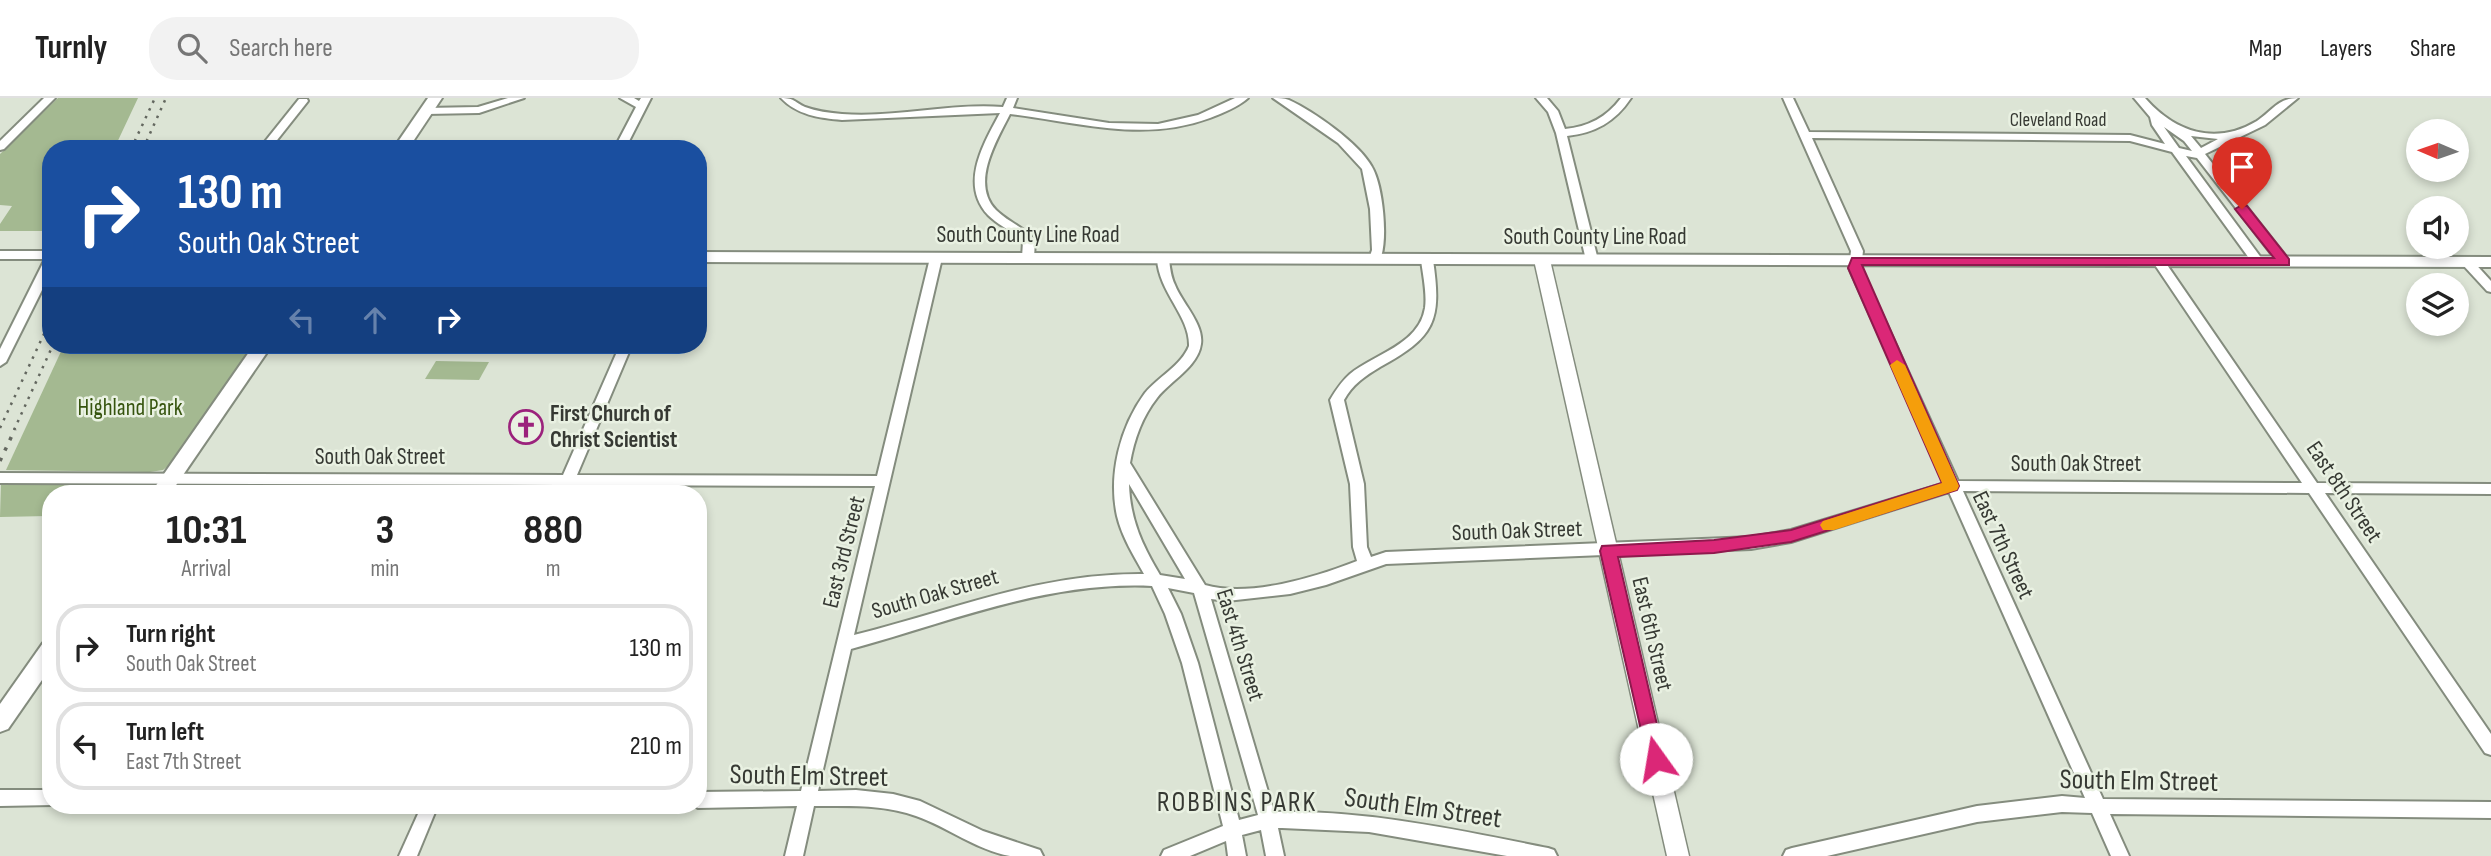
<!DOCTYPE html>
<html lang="en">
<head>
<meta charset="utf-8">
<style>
	:root { --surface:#fff; --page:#f2f2f2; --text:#222; --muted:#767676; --line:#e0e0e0 }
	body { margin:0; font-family:"Sofia Sans Condensed",sans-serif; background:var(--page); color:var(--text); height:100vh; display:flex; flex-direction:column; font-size:26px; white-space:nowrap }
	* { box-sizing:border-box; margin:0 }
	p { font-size:23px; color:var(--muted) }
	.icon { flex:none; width:38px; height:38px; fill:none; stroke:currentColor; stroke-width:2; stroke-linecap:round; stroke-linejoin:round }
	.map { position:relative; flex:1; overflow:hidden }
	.side { position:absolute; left:42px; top:387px; width:665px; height:329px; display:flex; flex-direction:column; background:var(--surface); border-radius:28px; box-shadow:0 4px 10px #0003 }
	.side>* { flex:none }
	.guide { position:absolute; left:42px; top:42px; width:665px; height:214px; border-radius:28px; box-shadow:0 4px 10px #0003; background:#1a4fa0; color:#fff; overflow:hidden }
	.needle { width:46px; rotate:272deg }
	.fabs { position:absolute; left:2406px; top:21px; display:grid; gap:14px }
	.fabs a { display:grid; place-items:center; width:63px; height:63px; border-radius:50%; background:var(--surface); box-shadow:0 4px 10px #0003; font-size:35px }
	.pin { position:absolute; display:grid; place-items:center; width:60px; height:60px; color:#fff; margin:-72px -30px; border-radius:50% 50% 50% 0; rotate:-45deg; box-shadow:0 0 7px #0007 }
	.pin .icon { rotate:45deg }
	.me { position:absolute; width:77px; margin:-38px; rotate:347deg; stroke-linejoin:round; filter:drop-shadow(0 0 5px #0008) }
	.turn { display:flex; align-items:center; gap:24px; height:147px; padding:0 21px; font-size:32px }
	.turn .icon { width:91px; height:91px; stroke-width:2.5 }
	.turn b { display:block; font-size:49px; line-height:60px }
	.lanes { display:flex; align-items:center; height:66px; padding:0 21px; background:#0003; justify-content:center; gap:35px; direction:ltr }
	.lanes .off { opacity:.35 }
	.eta { display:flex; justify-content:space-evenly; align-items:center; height:119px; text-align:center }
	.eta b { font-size:42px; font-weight:700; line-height:49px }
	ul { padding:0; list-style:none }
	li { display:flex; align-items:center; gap:21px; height:88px; margin:0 14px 10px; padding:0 7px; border:4px solid var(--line); border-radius:28px }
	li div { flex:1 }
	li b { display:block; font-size:26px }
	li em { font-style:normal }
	header { display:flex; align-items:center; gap:42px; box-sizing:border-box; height:98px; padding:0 35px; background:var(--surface); border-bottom:2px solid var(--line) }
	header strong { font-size:33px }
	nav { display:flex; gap:38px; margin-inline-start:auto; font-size:24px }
	.search { width:490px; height:63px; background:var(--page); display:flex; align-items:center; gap:18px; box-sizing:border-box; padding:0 24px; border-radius:28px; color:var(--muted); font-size:26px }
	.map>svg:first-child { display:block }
	.green { fill:#a4b991 }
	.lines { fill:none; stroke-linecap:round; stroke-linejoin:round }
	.minor-casing { stroke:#848c7e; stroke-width:4 }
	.tertiary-casing { stroke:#848c7e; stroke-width:3 }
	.secondary-casing { stroke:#848c7e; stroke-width:4 }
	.minor { fill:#fff; fill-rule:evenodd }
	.tertiary { fill:#fff; fill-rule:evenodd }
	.secondary { fill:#fff; fill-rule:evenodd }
	.rail-far1 { stroke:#63675f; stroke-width:2.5; stroke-dasharray:2.5 6; stroke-linecap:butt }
	.rail { stroke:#63675f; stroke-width:3.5; stroke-dasharray:3.5 8; stroke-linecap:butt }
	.route { fill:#db2777; stroke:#8e194d; stroke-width:2 }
	.slow { fill:#f59e0b }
	.labels { text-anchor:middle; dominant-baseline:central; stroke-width:5; stroke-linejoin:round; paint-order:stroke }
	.far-street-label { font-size:19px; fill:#363933; stroke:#e9f1e2 }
	.street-label { font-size:23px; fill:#363933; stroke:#e9f1e2 }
	.park-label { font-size:23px; fill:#36540e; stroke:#e9f1e2 }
	.poi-label { font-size:23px; font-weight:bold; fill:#363933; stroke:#e9f1e2; text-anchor:start }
	.near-street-label { font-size:28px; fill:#363933; stroke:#e9f1e2 }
	.near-neighbourhood-label { font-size:28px; letter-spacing:2px; fill:#363933; stroke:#e9f1e2 }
</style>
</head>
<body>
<header>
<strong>Turnly</strong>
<div class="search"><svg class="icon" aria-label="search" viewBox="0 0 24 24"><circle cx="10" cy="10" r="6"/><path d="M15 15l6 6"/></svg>Search here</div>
<nav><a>Map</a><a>Layers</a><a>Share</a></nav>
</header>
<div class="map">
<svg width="2491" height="758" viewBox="0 0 2491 758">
	<rect width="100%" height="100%" fill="#dce4d5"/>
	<g class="green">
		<polygon points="58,0 138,0 114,51 51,51 51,133 0,133 0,126 12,108 0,107 0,56"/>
		<polygon points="64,247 255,247 173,364 163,372 150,374 6,372"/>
		<polygon points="436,263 489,264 479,282 425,281"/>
		<polygon points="1,385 73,385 65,395 51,396 51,415 48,418 0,419"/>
	</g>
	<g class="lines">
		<g class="minor-casing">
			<g id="minor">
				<polygon points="44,0 55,0 4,51 0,52 0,43"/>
				<polygon points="508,0 524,0 479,15 426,16 421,13 426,10 478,9"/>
				<polygon points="620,0 634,0 639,3 641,0 651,0 625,51 614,51 636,9"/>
				<path d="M781 0C795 0 794 4 805 9 816 13 829 15 842 16 896 20 949 5 1003 9L1007 0H1017L1013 10 1109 25 1158 26 1198 17 1235 0H1248C1238 9 1223 15 1210 20 1143 45 1078 24 1010 16 997 42 970 85 996 112 1008 124 1024 129 1035 142L1034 160 1028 164 1022 160 1023 143C1012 133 998 127 988 117 959 86 984 45 1000 15L842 22C819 20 797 17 781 0Z"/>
				<path d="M1273 0C1278 0 1284 0 1289 2 1313 13 1359 45 1372 69 1383 88 1389 145 1379 164L1375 165 1369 161 1372 152 1370 111 1362 71 1338 45Z"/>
				<path d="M1536 0H1547L1558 13 1565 31C1588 29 1607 19 1621 0H1631C1615 24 1595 35 1567 38L1598 162 1596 165H1588L1586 162 1556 35 1548 14Z"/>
				<path d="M1783 0H1793L1809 34 2130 37 2165 46 2152 27 2150 19 2134 0H2145C2175 34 2215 48 2257 23 2272 13 2278 0 2298 0L2265 27 2205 56 2288 161 2290 164 2288 167H2280L2197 60 2186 58 2262 161 2264 164 2262 167H2254L2172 54 2130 43 1812 40 1863 153 1861 170 1958 383 2302 385 2153 164 2159 160 2163 161 2317 385 2491 386V396L2325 395 2491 636V657L2485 655 2309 395 1963 393 2103 701 2491 704V720L2110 716 2129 758H2111L2092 715 2062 714 1977 724 1827 758H1783L1786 752 1792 750 1977 708 2062 698 2085 700 1949 394 1791 444 1751 451 1386 466 1326 487 1290 496 1227 503 1211 501 1274 714C1367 712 1457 732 1548 750L1554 752 1557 758H1507L1369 734 1282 730H1278L1284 758H1266L1261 732 1242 737 1246 758H1228L1226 743 1190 758H1161L1164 752 1223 728 1182 565 1165 516 1152 488C1047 483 950 524 851 551L818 693 856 692 893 696 920 703 983 733 1040 752 1043 758C1032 758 1020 758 1010 758 976 752 948 729 916 718 883 706 848 708 814 708L803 758H785L797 708 698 710 692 707H698V694L801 693 875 388 573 387 569 396H555L559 387 0 385V375L563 377 620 247H632L577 377 877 378 930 160 936 156 942 160 854 537C955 512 1038 475 1144 476 1134 458 1122 439 1117 418 1108 377 1120 329 1145 295 1158 279 1181 268 1189 248 1190 218 1159 195 1157 161L1163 157 1169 161C1170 170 1171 179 1175 187 1182 205 1204 226 1201 246 1198 269 1170 283 1157 300 1142 319 1134 342 1130 365L1205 487C1249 500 1316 479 1357 463L1353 449 1350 386 1330 302C1336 292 1341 284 1350 276 1374 256 1419 247 1425 210 1427 195 1423 178 1421 162L1427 158 1433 162C1442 223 1435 239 1380 269 1365 278 1352 287 1344 302L1364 386 1367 449 1371 459 1386 454 1751 439 1791 432 1945 385 1849 170 1851 153ZM2164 29 2184 43 2192 53 2179 50ZM2191 38 2218 41 2201 50ZM1129 386 1185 481 1160 477C1142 447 1130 421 1129 386ZM1168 490 1194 495 1258 717 1239 722 1198 565 1181 516Z"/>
				<polygon points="299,1 307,1 308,3 270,51 259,51"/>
				<polygon points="0,153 51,153 51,174 6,264 0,268 0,251 45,161 0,161"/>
				<polygon points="2467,160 2471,161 2491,183 2491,194 2487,193 2463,167 2461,164 2463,161"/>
				<polygon points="0,692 51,692 51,707 53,707 0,708"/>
				<polygon points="422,707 438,707 417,758 399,758"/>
			</g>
		</g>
		<g class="tertiary-casing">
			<polygon id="tertiary" points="1542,157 1550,162 1689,758 1667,758 1534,162"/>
		</g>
		<g class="secondary-casing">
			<g id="secondary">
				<polygon points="428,0 442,0 408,51 393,51"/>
				<polygon points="698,154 2491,159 2491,169 698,164"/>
				<polygon points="254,247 272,247 170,396 150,396"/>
				<polygon points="51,542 51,569 8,631 0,634 0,606 43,545"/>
			</g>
		</g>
		<use href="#minor" class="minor"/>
		<use href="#tertiary" class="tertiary"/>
		<use href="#secondary" class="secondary"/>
		<g class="rail-far1">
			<polyline points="131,51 155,0"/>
			<polyline points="143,51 166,0"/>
			<polyline points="0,330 51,221"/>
			<polyline points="14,332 53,247"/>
		</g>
		<polyline class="rail" points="0,363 15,331"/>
	</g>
	<polygon class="route" points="2242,107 2247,108 2289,161 2289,167 1862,167 1959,388 1957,392 1791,444 1714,455 1618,459 1665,661 1662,667 1656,669 1649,667 1600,453 1602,448 1714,442 1791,432 1942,385 1848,170 1852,160 2274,160 2235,111"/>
	<polygon class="slow" points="1897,262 1905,267 1959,388 1957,392 1834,432 1823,432 1820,427 1823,423 1942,385 1890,267"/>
	<defs>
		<g id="church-ring" transform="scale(1.75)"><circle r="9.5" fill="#e9f1e2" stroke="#9b227c" stroke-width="1.5"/><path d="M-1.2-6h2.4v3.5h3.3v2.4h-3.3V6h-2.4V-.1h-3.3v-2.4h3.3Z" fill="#9b227c"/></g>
	</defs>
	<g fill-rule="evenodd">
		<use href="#church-ring" x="526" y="329"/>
	</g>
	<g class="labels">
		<g class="far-street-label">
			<text x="2058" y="22">Cleveland Road</text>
		</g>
		<g class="street-label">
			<text x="1028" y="137">South County Line Road</text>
			<text x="1595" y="139">South County Line Road</text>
			<text x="380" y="359">South Oak Street</text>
			<text x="2076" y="366">South Oak Street</text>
			<text transform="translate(2344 394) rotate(56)">East 8th Street</text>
			<text transform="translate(1517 433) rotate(-2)">South Oak Street</text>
			<text transform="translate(2003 447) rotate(65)">East 7th Street</text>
			<text transform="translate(844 454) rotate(-76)">East 3rd Street</text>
			<text transform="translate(935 496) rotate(-16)">South Oak Street</text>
			<text transform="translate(1652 536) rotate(77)">East 6th Street</text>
			<text transform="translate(1240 547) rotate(73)">East 4th Street</text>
		</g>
		<g class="park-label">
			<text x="130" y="310">Highland Park</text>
		</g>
		<g class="poi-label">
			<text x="550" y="316">First Church of<tspan x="550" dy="26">Christ Scientist</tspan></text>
		</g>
		<g class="near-street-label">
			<text transform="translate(809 678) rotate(1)">South Elm Street</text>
			<text transform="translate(2139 683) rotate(1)">South Elm Street</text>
			<text transform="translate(1423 710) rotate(8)">South Elm Street</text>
		</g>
		<g class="near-neighbourhood-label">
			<text x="1237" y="704">ROBBINS PARK</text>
		</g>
	</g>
</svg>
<div class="fabs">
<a><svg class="needle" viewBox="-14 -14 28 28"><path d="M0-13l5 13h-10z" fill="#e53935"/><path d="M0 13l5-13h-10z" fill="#767676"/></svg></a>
<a><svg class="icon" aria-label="sound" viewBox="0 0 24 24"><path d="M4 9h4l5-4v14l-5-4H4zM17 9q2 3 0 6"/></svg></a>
<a><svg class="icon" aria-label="layers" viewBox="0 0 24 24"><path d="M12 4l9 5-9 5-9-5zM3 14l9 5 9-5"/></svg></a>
</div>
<div class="pin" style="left:2242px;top:111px;background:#d93025"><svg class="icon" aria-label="arrive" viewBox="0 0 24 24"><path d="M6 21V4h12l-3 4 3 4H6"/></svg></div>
<svg class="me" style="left:1656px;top:661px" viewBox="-20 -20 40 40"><circle r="19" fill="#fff"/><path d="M0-13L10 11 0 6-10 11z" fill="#db2777"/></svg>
<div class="guide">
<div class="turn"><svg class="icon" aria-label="right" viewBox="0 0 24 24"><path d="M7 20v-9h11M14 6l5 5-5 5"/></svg><div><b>130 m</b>South Oak Street</div></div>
<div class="lanes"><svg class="icon off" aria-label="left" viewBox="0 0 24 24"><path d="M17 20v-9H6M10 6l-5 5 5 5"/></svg><svg class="icon off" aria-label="ahead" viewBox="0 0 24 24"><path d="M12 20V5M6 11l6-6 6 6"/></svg><svg class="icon" aria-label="right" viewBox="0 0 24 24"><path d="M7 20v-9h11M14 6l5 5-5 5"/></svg></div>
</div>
<section class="side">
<div class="eta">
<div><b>10:31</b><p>Arrival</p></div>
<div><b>3</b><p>min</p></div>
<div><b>880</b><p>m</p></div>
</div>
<ul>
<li><svg class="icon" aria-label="right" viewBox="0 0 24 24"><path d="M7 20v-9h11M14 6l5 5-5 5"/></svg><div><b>Turn right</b><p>South Oak Street</p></div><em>130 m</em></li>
<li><svg class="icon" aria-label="left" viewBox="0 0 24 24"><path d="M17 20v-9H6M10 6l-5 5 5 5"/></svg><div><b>Turn left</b><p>East 7th Street</p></div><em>210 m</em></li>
</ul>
</section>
</div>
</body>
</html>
